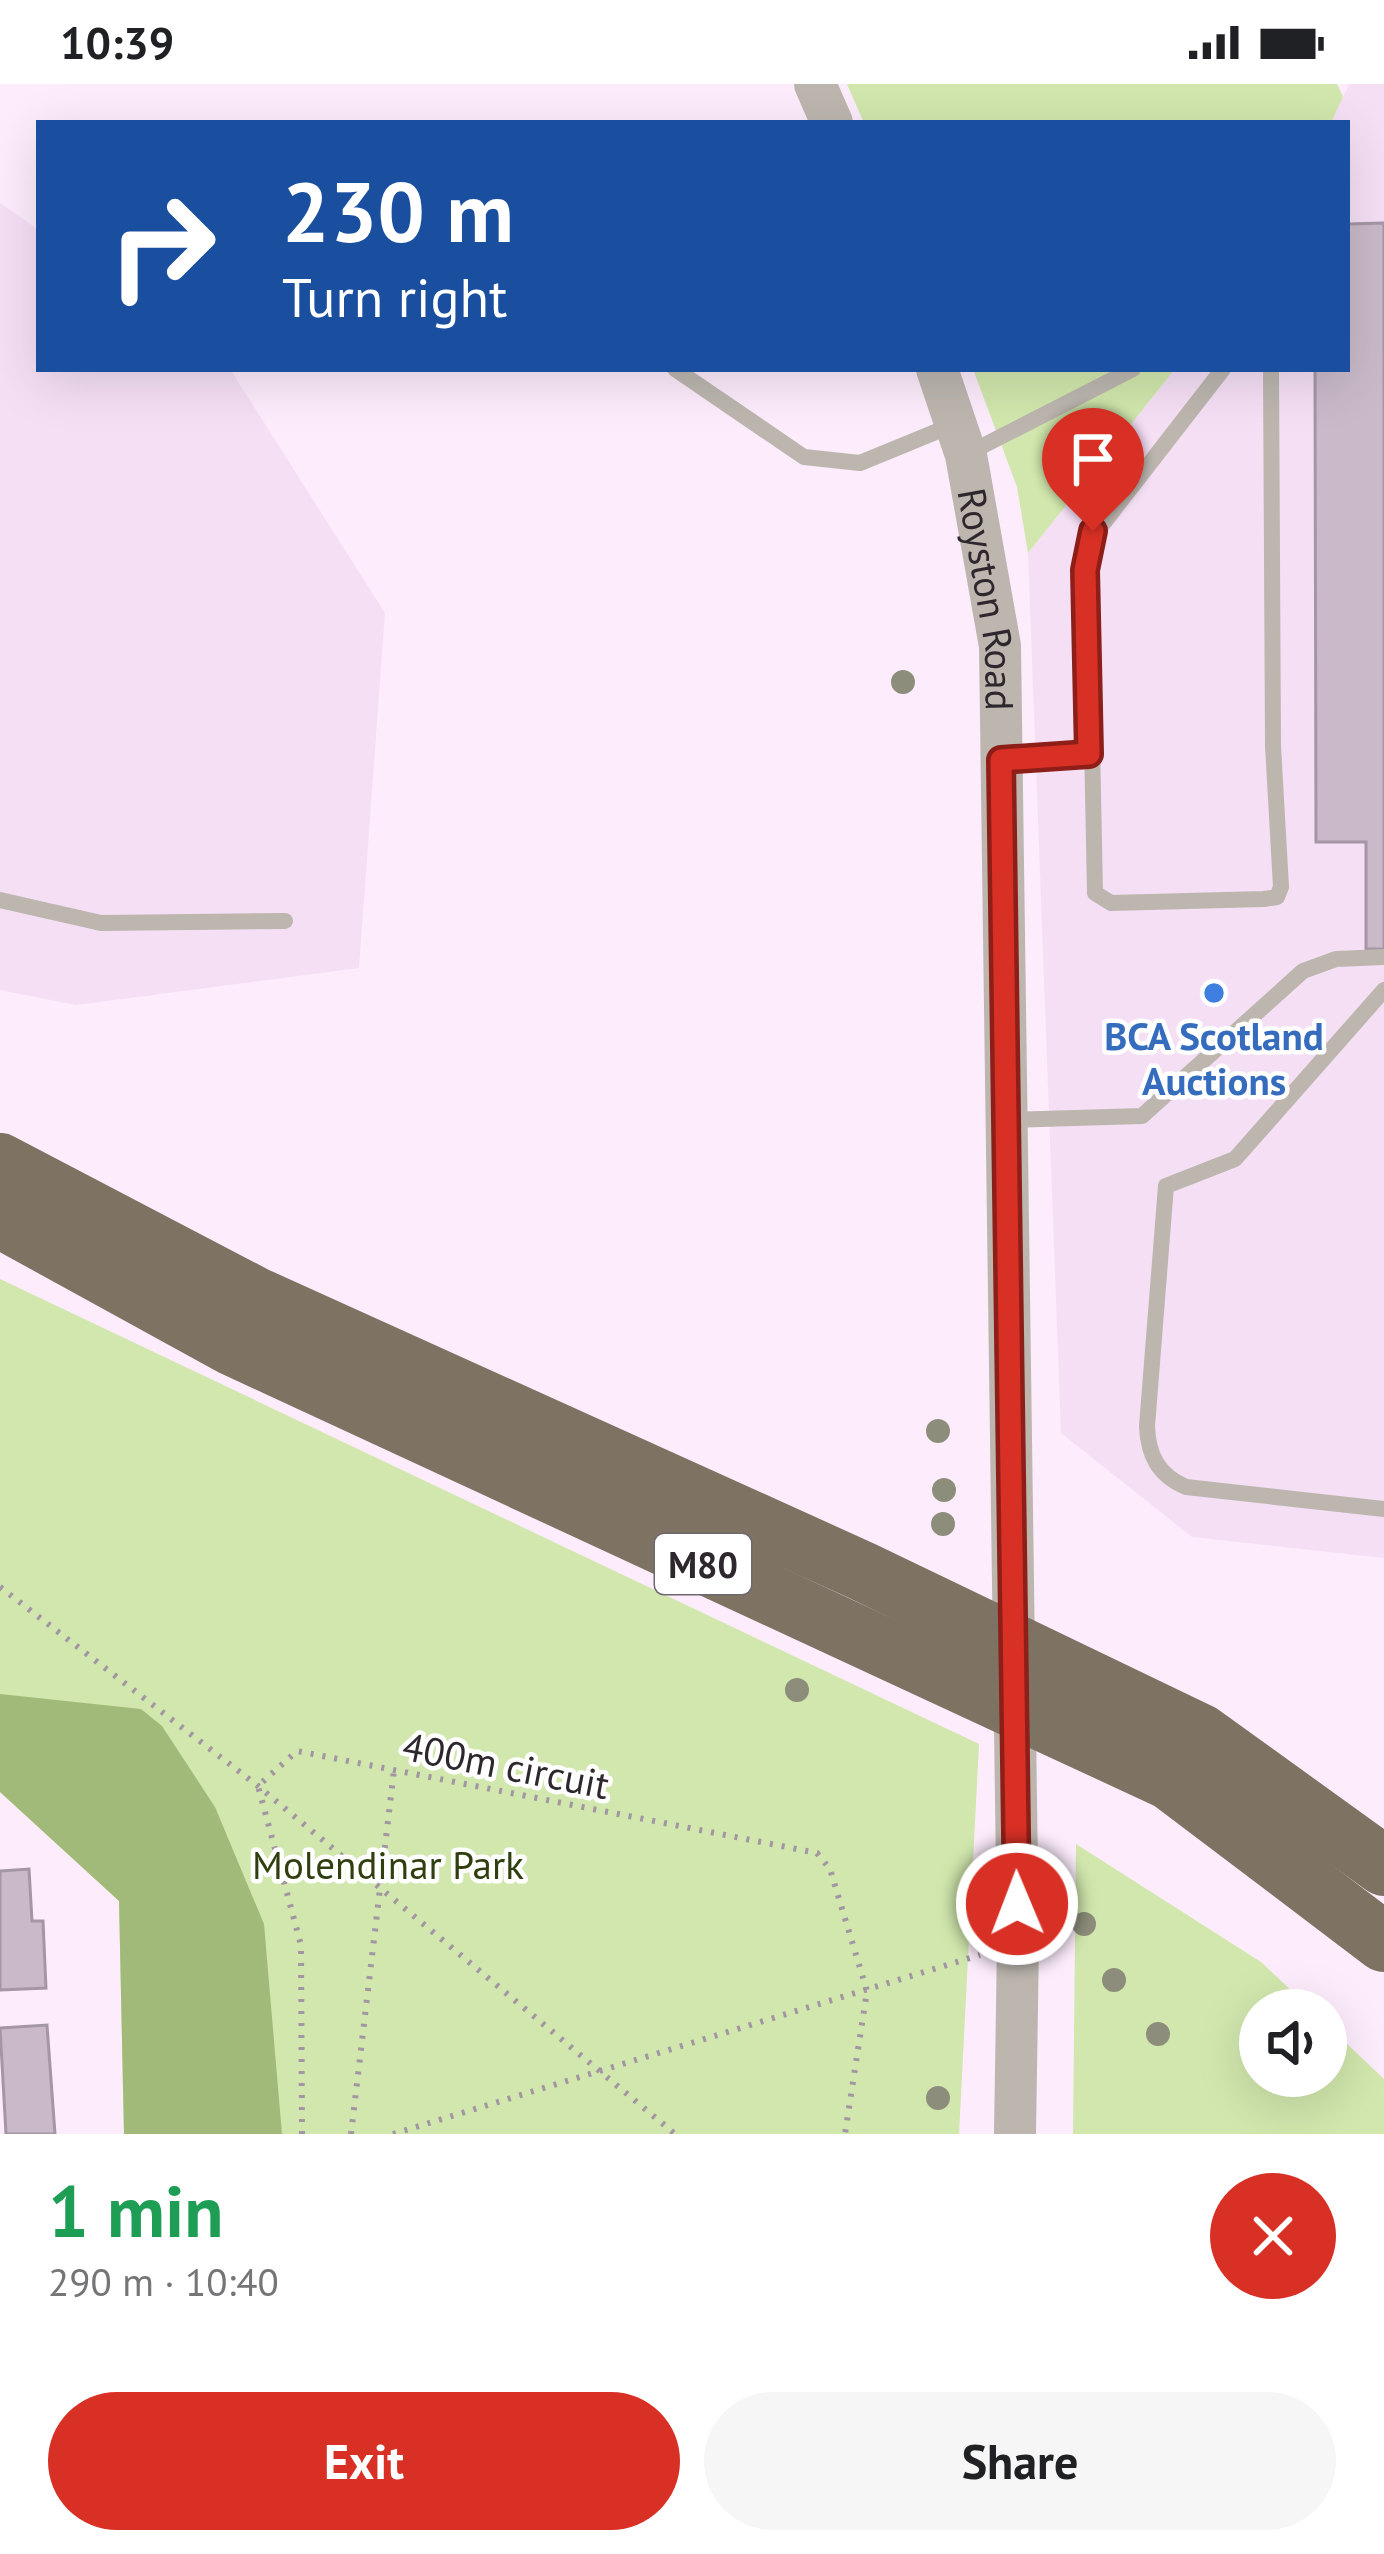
<!DOCTYPE html>
<html lang="en">
<head>
<meta charset="utf-8">
<style>
	:root { --surface:#fff; --page:#f6f6f6; --text:#202124; --muted:#757577; --accent:#d93025 }
	body { margin:0; font-family:"PT Sans",sans-serif; background:var(--page); color:var(--text); height:100vh; display:flex; flex-direction:column; font-size:45px; white-space:nowrap }
	* { box-sizing:border-box; margin:0 }
	p { font-size:39px; color:var(--muted) }
	.icon { flex:none; width:66px; height:66px; fill:none; stroke:currentColor; stroke-width:2; stroke-linecap:round; stroke-linejoin:round }
	.map { position:relative; height:2050px; overflow:hidden }
	.sheet { display:flex; flex-direction:column; background:var(--surface); flex:1 }
	.sheet>* { flex:none }
	.banner { position:absolute; left:36px; top:36px; width:1314px; height:252px; border-radius:0px; box-shadow:0 12px 48px #0002; background:#1a4fa0; color:#fff; overflow:hidden }
	.tools { position:absolute; left:1239px; top:1905px; display:grid; gap:24px }
	.tools a { display:grid; place-items:center; width:108px; height:108px; border-radius:50%; background:var(--surface); box-shadow:0 12px 48px #0002; font-size:60px }
	.pin { position:absolute; display:grid; place-items:center; width:102px; height:102px; color:#fff; margin:-123px -51px; border-radius:50% 50% 50% 0; rotate:-45deg; box-shadow:0 0 12px #0007 }
	.pin .icon { rotate:45deg }
	.me { position:absolute; width:132px; margin:-66px; rotate:359deg; stroke-linejoin:round; filter:drop-shadow(0 0 9px #0008) }
	.turn { display:flex; align-items:center; gap:42px; height:252px; padding:0 48px; font-size:54px }
	.turn .icon { width:156px; height:156px; stroke-width:2.5 }
	.turn b { display:block; font-size:84px; line-height:102px }
	.round { display:grid; place-items:center; flex:none; width:126px; height:126px; border-radius:63px; background:var(--page) }
	.headline { display:flex; align-items:center; justify-content:space-between; height:204px; padding:0 48px }
	h1 { font-size:72px; font-weight:700; line-height:90px; color:#1e9e55 }
	.button { display:flex; gap:24px; margin-top:auto; padding:24px 48px }
	.button a { flex:1; height:138px; border-radius:72px; background:var(--accent); color:#fff; font-size:48px; font-weight:700; line-height:138px; text-align:center }
	.button a+a { background:var(--page); color:var(--text) }
	.status { display:flex; justify-content:space-between; align-items:center; height:84px; padding:0 60px; background:var(--surface); direction:ltr }
	.status svg { height:33px; fill:currentColor }
	.map>svg:first-child { display:block }
	.built { fill:#f5dff5 }
	.green { fill:#d1e7ad }
	.forest { fill:#a2ba79 }
	.building { fill:#c9b9c9; stroke:#a596a5; stroke-width:3 }
	.lines { fill:none; stroke-linecap:round; stroke-linejoin:round }
	.path { stroke:#a296a2; stroke-width:6; stroke-dasharray:3 9; stroke-linecap:butt }
	.service { stroke:#bcb6af; stroke-width:16 }
	.tertiary { stroke:#bcb6af; stroke-width:42 }
	.motorway { stroke:#7e7263; stroke-width:60 }
	.tree { fill:#8c8d7a }
	.route-casing { stroke:#8d1f18; stroke-width:30 }
	.route { stroke:#d93025; stroke-width:21 }
	.shop-dot { fill:#3f7fe0; stroke:#fff; stroke-width:4.5 }
	.labels { text-anchor:middle; dominant-baseline:central; stroke-width:9; stroke-linejoin:round; paint-order:stroke }
	.shield { fill:#fff; stroke:#6d686d; stroke-width:3 }
	.shield-label { font-size:36px; font-weight:bold; fill:#2e282e }
	.street-label { font-size:39px; fill:#2e282e; stroke:#fff }
	.shop-label { font-size:39px; font-weight:bold; fill:#366cbe; stroke:#fff }
	.park-label { font-size:39px; fill:#303f0f; stroke:#fff }
</style>
</head>
<body>
<div class="status"><b>10:39</b><svg viewBox="0 0 49 12"><path d="M0 12V9h3v3zM5 12V6h3v6zM10 12V3h3v9zM15 12V0h3v12zM26 1h20v11H26zM47 4h2v5h-2z"/></svg></div>
<div class="map">
<svg width="1384" height="2050" viewBox="0 0 1384 2050">
	<rect width="100%" height="100%" fill="#fdecfc"/>
	<g class="built">
		<polygon points="1349,0 1384,0 1384,1474 1192,1453 1061,1349 1028,469 1175,285 1347,285 1347,39 1331,39"/>
		<polygon points="0,119 39,146 39,285 230,285 385,529 359,884 76,921 0,906"/>
	</g>
	<g class="green">
		<polygon points="847,0 1337,0 1343,13 1331,39 864,39"/>
		<polygon points="973,285 1175,285 1028,469 1017,403"/>
		<polygon points="0,1195 979,1660 959,2050 124,2050 119,1817 0,1708"/>
		<polygon points="1076,1760 1261,1878 1312,1926 1260,1926 1260,1992 1326,1992 1326,1940 1384,1995 1384,2050 1073,2050"/>
	</g>
	<polygon class="forest" points="0,1610 141,1625 162,1642 215,1723 264,1840 282,2050 124,2050 119,1817 0,1708"/>
	<g class="building">
		<polygon points="1384,139 1384,865 1366,865 1366,758 1316,758 1315,285 1347,285 1347,140"/>
		<polygon points="29,1785 32,1837 43,1837 46,1904 0,1906 0,1787"/>
		<polygon points="47,1941 55,2050 6,2050 0,1944"/>
	</g>
	<g class="lines">
		<g class="path">
			<polyline points="0,1503 258,1702 675,2050"/>
			<polyline points="302,2050 301,1861 258,1702 297,1667 817,1769 830,1785 867,1907 845,2050"/>
			<polyline points="351,2050 394,1686"/>
			<polyline points="393,2050 980,1871"/>
		</g>
		<g class="service">
			<polyline points="675,285 804,373 860,379 955,340"/>
			<polyline points="1223,285 1088,459 1095,809 1111,819 1264,815 1277,813 1281,803 1273,662 1271,285"/>
			<polyline points="967,370 1133,285"/>
			<polyline points="1002,676 1089,669"/>
			<polyline points="0,816 101,839 285,837"/>
			<path d="M1384 906 1235 1075 1166 1102 1147 1342C1148 1371 1158 1391 1186 1403L1384 1425"/>
			<polyline points="1007,1036 1142,1032 1303,887 1336,875 1384,873"/>
		</g>
		<g class="tertiary">
			<polyline points="815,0 832,39"/>
			<path id="s1" d="M937 285 966 371 1000 562 1018 1859 1015 2050"/>
		</g>
		<g class="motorway">
			<polyline points="0,1079 256,1213 862,1487 1201,1650 1384,1782"/>
			<polyline points="0,1134 231,1261 1170,1696 1384,1858"/>
		</g>
	</g>
	<g class="tree">
		<circle cx="903" cy="598" r="12"/>
		<circle cx="938" cy="1347" r="12"/>
		<circle cx="944" cy="1406" r="12"/>
		<circle cx="943" cy="1440" r="12"/>
		<circle cx="797" cy="1606" r="12"/>
		<circle cx="1084" cy="1840" r="12"/>
		<circle cx="1114" cy="1896" r="12"/>
		<circle cx="1158" cy="1950" r="12"/>
		<circle cx="938" cy="2014" r="12"/>
	</g>
	<g class="lines">
		<g class="route-casing">
			<polyline id="route" points="1017,1820 1001,676 1089,670 1085,486 1093,447"/>
		</g>
		<use href="#route" class="route"/>
	</g>
	<circle class="shop-dot" cx="1214" cy="909" r="12"/>
	<g class="labels">
		<rect class="shield" x="655" y="1450" width="96" height="60" rx="9"/>
		<g class="shield-label">
			<text x="703" y="1480">M80</text>
		</g>
		<g class="street-label">
			<text stroke="none"><textPath href="#s1" startOffset="237">Royston Road</textPath></text>
			<text transform="translate(506 1681) rotate(11)">400m circuit</text>
		</g>
		<g class="shop-label">
			<text x="1214" y="951">BCA Scotland<tspan x="1214" dy="45">Auctions</tspan></text>
		</g>
		<g class="park-label">
			<text x="388" y="1780">Molendinar Park</text>
		</g>
	</g>
</svg>
<div class="tools">
<a><svg class="icon" aria-label="sound" viewBox="0 0 24 24"><path d="M4 9h4l5-4v14l-5-4H4zM17 9q2 3 0 6"/></svg></a>
</div>
<div class="pin" style="left:1093px;top:447px;background:#d93025"><svg class="icon" aria-label="arrive" viewBox="0 0 24 24"><path d="M6 21V4h12l-3 4 3 4H6"/></svg></div>
<svg class="me" style="left:1017px;top:1820px" viewBox="-20 -20 40 40"><circle r="17" fill="#d93025" stroke="#fff" stroke-width="3"/><path d="M0-11L8 9 0 5-8 9z" fill="#fff"/></svg>
<div class="banner">
<div class="turn"><svg class="icon" aria-label="right" viewBox="0 0 24 24"><path d="M7 20v-9h11M14 6l5 5-5 5"/></svg><div><b>230 m</b>Turn right</div></div>
</div>
</div>
<section class="sheet">
<div class="headline"><div><h1>1 min</h1><p>290 m · 10:40</p></div><a class="round" style="background:#d93025;color:#fff"><svg class="icon" aria-label="close" viewBox="0 0 24 24"><path d="M6 6l12 12M18 6L6 18"/></svg></a></div>
<div class="button"><a>Exit</a><a>Share</a></div>
</section>
</body>
</html>
